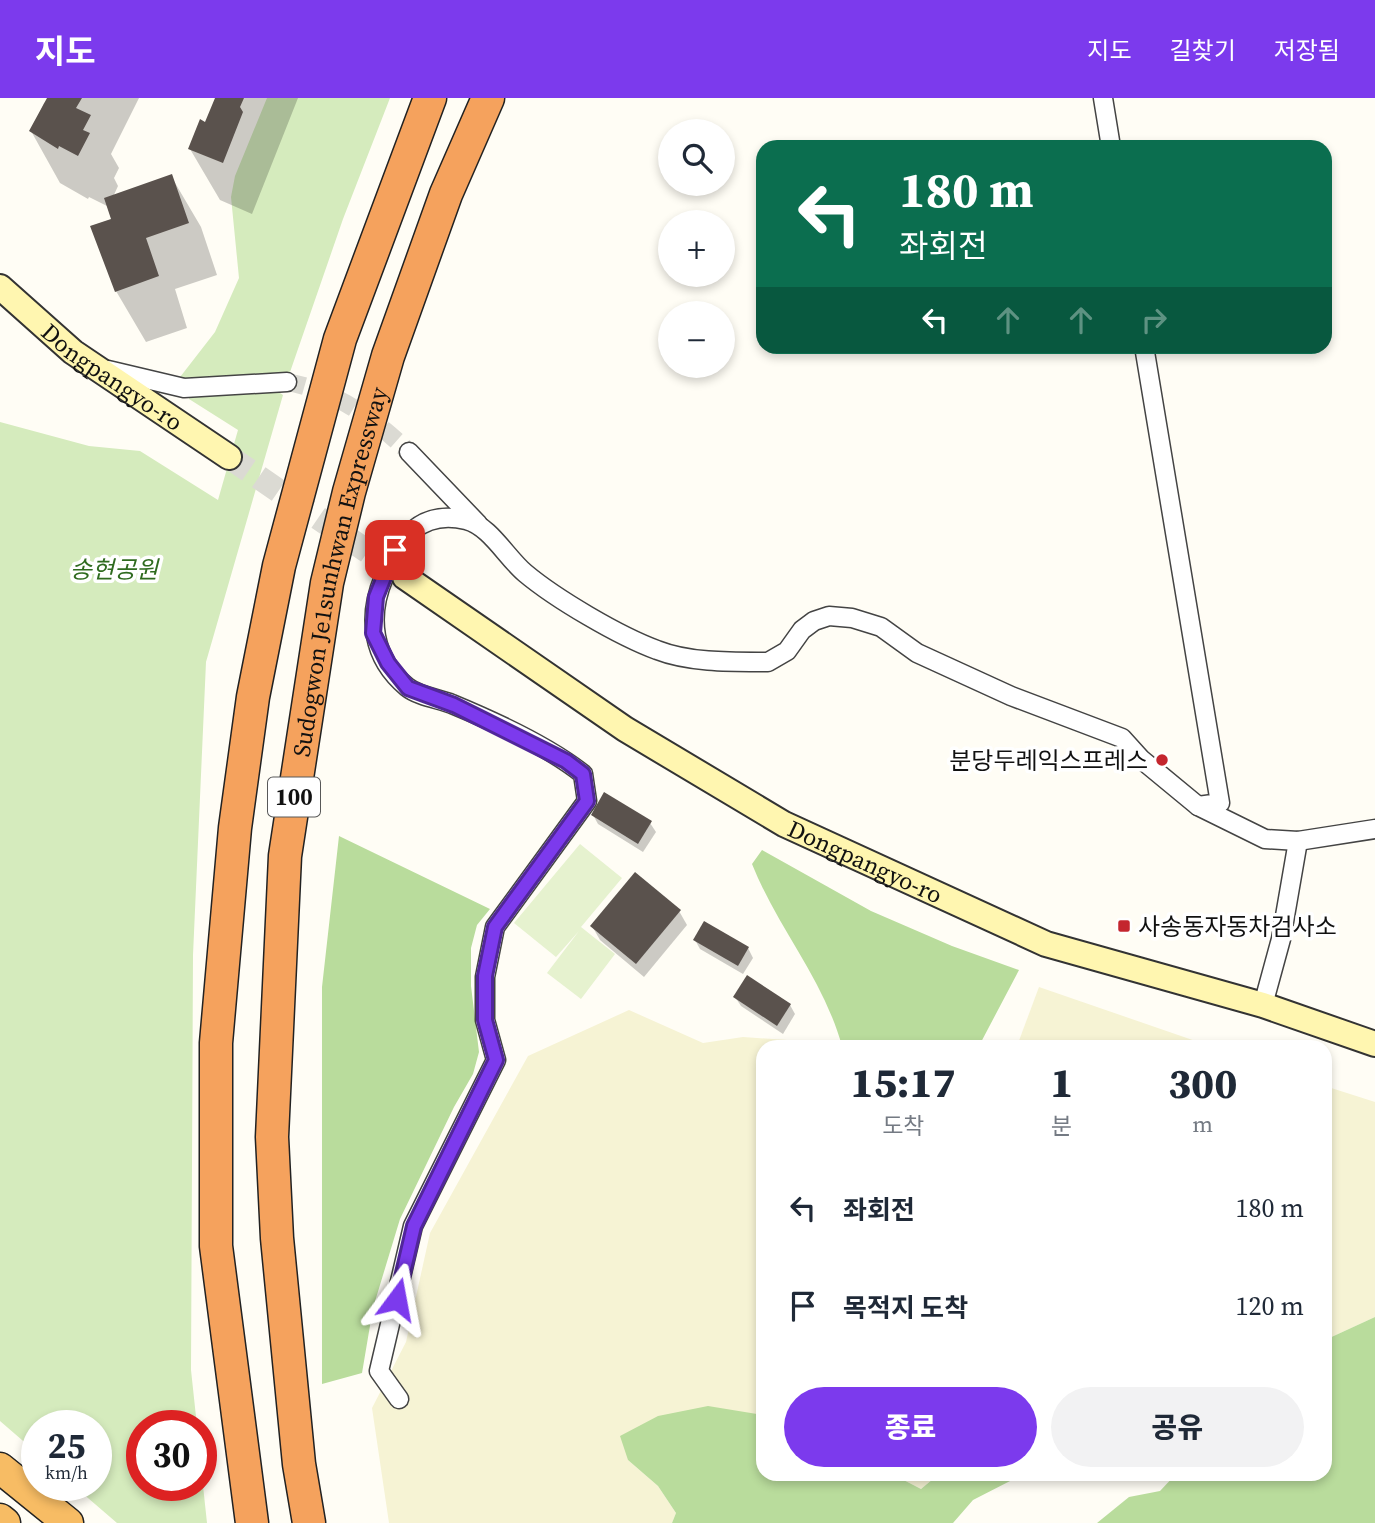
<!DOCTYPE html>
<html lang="ko">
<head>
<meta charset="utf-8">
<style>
	:root { --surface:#fff; --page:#f2f2f3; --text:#1f2937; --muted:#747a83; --accent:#7c3aed }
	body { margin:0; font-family:"Source Serif 4","Noto Sans KR",serif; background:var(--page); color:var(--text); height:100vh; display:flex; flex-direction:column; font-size:26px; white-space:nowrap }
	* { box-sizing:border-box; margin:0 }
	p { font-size:23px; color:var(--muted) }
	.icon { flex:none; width:38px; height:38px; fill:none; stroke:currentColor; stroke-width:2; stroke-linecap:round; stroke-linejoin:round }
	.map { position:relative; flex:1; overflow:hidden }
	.details { position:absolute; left:756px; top:942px; width:576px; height:441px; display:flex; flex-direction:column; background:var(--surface); border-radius:21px; box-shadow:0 4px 10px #0003 }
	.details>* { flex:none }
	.hud { position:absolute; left:756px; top:42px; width:576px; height:214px; border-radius:21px; box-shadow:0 4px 10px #0003; background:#0b6e4f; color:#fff; overflow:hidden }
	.fabs { position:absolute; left:658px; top:21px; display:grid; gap:14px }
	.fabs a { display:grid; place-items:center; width:77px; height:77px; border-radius:50%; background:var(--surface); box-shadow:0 4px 10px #0003; font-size:35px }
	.speed { position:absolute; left:21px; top:1312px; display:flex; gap:14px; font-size:35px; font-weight:700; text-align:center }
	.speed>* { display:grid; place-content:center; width:91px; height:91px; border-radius:50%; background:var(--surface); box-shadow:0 4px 10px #0003; line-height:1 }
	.speed small { font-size:18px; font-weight:400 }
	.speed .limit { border:10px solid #d22; background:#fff; color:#111 }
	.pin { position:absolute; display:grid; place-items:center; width:60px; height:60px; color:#fff; margin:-30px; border-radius:14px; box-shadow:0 4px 10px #0006 }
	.me { position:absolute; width:77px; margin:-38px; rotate:13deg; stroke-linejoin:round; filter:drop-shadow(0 0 5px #0008) }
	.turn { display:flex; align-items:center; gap:24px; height:147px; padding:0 28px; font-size:32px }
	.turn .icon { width:91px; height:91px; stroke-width:2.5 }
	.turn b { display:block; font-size:49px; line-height:60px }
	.lanes { display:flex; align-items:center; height:66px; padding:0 28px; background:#0003; justify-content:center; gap:35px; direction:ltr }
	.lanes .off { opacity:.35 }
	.eta { display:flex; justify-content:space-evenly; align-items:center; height:119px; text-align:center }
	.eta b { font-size:42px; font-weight:800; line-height:49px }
	.action { display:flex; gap:14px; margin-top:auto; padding:14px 28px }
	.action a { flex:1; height:80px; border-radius:42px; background:var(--accent); color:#fff; font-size:28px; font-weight:800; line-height:80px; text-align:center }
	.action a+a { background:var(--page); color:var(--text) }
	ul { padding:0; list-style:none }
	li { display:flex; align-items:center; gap:21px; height:98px; padding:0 28px }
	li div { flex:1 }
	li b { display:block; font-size:26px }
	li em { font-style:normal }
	header { display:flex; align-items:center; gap:42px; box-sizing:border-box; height:98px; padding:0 35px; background:var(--accent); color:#fff }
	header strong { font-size:33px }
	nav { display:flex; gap:38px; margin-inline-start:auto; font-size:24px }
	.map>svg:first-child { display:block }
	.farmland { fill:#f6f3d4 }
	.green { fill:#d5ebbd }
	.forest { fill:#b9dc9c }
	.pitch { fill:#e6f2cf }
	.shadow { fill:#0003 }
	.building { fill:#5a524d }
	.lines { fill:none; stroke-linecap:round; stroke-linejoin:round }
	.minor-tunnel { stroke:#dbdad3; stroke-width:18; stroke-dasharray:18 9; stroke-linecap:butt }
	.secondary-tunnel { stroke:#dbdad3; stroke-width:24; stroke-dasharray:24 12; stroke-linecap:butt }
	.minor-casing { stroke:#444; stroke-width:21 }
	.secondary-casing { stroke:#333; stroke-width:28 }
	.trunk-casing { stroke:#222; stroke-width:33 }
	.motorway-casing { stroke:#222; stroke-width:35 }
	.minor { stroke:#fff; stroke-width:18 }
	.secondary { stroke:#fff6b0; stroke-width:24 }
	.trunk { stroke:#f7bc64; stroke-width:30 }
	.motorway { stroke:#f5a25d; stroke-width:32 }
	.route-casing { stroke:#51269a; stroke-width:18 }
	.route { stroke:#7c3aed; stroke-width:12 }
	.poi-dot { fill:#c4262e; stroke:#fff; stroke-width:2.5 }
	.labels { text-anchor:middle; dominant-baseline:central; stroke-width:7; stroke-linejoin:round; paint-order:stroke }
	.shield { fill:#fff; stroke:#585858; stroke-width:2 }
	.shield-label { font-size:23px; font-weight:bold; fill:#111 }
	.street-label { font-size:24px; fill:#111; stroke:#fff }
	.park-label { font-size:24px; font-style:italic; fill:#2f6b1f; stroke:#fff }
	.poi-label { font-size:24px; fill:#111; stroke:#fff; text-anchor:end }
</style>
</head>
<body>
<header>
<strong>지도</strong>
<nav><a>지도</a><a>길찾기</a><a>저장됨</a></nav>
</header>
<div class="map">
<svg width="1375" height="1425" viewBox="0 0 1375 1425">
	<rect width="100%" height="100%" fill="#fffdf5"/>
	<g class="farmland">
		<polygon points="1039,889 1210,948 1017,948"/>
		<polygon points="629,912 703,945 743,939 802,943 807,948 763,948 763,1317 756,1317 628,1362 658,1388 676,1415 672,1425 389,1425 372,1310 406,1244 430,1135 528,958"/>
		<polygon points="1325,988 1375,1004 1375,1219 1325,1242"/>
		<polygon points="892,1376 939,1376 921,1391"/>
	</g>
	<g class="green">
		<polygon points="267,0 390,0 343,121 289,277 177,283 215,234 239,180 231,99 235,78"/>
		<polygon points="274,291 283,297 206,564 193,857 191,1272 197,1328 142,1328 142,1388 201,1388 201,1369 207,1425 117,1425 74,1388 96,1388 96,1328 37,1328 37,1355 0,1323 0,324 89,348 140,353 218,402 238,332 189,301 189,297"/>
	</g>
	<g class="forest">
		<polygon points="339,738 490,811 477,827 471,850 471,888 479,954 473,976 454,1009 400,1121 373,1210 362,1275 322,1286 322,889"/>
		<path d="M762 752 871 813 952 848 1019 872 979 948H842C823 880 778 831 752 766Z"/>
		<polygon points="1375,1219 1375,1425 1097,1425 1129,1399 1160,1393 1176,1376 1325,1376 1325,1242"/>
		<polygon points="708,1308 763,1317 763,1376 892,1376 921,1391 939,1376 1020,1376 1014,1381 973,1402 953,1425 672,1425 676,1415 658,1388 628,1362 620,1338 658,1318"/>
	</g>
	<polygon class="pitch" points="580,746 622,780 581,829 615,856 581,901 547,875 579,833 556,859 514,825"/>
	<g class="shadow">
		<polygon points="52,0 139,0 111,56 119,70 114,80 118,88 113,99 171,78 201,129 217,177 175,191 187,230 146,244 116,193 113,122 109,109 89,99 88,101 60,85 31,33 44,5"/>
		<polygon points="217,0 298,0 252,116 220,102 190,51 206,26"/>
		<polygon points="593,717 650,725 656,734 643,754 598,726"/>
		<polygon points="679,813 687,827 644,879 600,842 592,828"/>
		<polygon points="695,842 748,850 753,860 743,876 700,851"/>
		<polygon points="735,899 790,907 795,916 783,936 741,908"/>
	</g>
	<g class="building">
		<polygon points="47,0 82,0 76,10 91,17 83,32 90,35 78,58 59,48 58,51 29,33"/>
		<polygon points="215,0 244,0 240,9 243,14 223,65 188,51 200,21 205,24"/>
		<polygon points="172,76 189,125 146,140 159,178 115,194 90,128 111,121 104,100"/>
		<polygon points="604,694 652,723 638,746 591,717"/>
		<polygon points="635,774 681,812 636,866 590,828"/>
		<polygon points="704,823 749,849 738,868 693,842"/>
		<polygon points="747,877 791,906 777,928 733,899"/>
	</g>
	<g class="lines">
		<path class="minor-tunnel" d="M287 284C336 293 373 320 409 354"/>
		<polyline class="secondary-tunnel" points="229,359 405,479"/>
		<g class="minor-casing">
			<g id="minor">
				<polyline points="1103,0 1111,49"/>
				<polyline points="1144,248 1220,705 1198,708"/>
				<polyline points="108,272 184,290 287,284"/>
				<polyline points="409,354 478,426"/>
				<polyline points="1263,907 1281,841 1298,743"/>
				<path d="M399 1301 379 1273 413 1128 496 962 485 922V879L495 829 587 703 583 676C548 648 493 623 452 606 439 601 418 598 407 589 372 560 367 519 384 479 399 442 419 411 466 422 490 428 506 459 525 475 556 501 619 538 657 552 690 565 733 564 768 564L787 553 802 532 814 523 829 518 852 520 881 529 917 555 1011 598 1122 640 1141 661 1198 708 1265 741 1298 743 1375 731"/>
			</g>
		</g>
		<g class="secondary-casing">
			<g id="secondary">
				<path id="s1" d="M0 189 73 254 229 359"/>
				<path id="s2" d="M405 479 625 631 784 726 1046 846 1263 907 1375 946"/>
			</g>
		</g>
		<g class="trunk-casing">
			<g id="trunk">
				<polyline points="0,1370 68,1425"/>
				<polyline points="0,1421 5,1425"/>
			</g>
		</g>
		<g class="motorway-casing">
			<g id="motorway">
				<polyline points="252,1425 216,1148 216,945 235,730 253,599 279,468 340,241 430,0"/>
				<path id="s3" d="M309 1425 299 1366 277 1140 272 1039 285 758 327 485 349 394 388 258 446 96 488 0"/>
			</g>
		</g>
		<use href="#minor" class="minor"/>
		<use href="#secondary" class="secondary"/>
		<use href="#trunk" class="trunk"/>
		<use href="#motorway" class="motorway"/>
	</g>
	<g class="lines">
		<g class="route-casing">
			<polyline id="route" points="395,452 376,499 373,535 388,565 408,590 454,607 566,663 583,676 587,703 495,829 485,878 485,922 496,962 414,1128 397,1201"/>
		</g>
		<use href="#route" class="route"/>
	</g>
	<g class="poi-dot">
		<circle cx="1162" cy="662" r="7"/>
		<rect x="1117" y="821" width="14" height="14" rx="3.5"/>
	</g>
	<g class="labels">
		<rect class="shield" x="268" y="679.5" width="52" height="39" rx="5"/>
		<g class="shield-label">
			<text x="294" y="699">100</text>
		</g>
		<g class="street-label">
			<text stroke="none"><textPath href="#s1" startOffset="144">Dongpangyo-ro</textPath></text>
			<text stroke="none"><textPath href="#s3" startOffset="959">Sudogwon Je1sunhwan Expressway</textPath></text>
			<text stroke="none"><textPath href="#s2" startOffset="542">Dongpangyo-ro</textPath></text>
		</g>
		<g class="park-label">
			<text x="114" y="471">송현공원</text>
		</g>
		<g class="poi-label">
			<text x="1148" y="662">분당두레익스프레스</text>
			<text x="1138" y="828" text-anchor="start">사송동자동차검사소</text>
		</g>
	</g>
</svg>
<div class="fabs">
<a><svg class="icon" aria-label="search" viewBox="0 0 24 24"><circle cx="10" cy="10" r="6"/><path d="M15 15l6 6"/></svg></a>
<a>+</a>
<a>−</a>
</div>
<div class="speed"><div>25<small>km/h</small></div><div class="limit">30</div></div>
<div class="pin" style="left:395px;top:452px;background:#d93025"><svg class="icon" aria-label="arrive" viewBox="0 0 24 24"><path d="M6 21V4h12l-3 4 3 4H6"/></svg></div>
<svg class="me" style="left:397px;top:1201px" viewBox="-20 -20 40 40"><path d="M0-17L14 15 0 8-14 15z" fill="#7c3aed" stroke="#fff" stroke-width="4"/></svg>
<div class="hud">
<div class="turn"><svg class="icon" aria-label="left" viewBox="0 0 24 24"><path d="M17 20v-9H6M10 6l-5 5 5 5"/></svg><div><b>180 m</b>좌회전</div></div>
<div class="lanes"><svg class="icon" aria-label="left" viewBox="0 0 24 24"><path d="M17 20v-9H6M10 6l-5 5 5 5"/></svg><svg class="icon off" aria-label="ahead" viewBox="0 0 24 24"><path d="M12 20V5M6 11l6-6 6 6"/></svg><svg class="icon off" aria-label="ahead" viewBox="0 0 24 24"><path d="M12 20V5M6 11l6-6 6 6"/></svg><svg class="icon off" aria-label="right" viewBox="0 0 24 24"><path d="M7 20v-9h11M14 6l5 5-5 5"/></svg></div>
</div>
<section class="details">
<div class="eta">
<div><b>15:17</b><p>도착</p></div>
<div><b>1</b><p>분</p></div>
<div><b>300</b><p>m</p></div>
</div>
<ul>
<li><svg class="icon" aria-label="left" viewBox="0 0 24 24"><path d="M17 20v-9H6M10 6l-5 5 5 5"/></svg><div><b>좌회전</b></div><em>180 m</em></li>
<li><svg class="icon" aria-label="arrive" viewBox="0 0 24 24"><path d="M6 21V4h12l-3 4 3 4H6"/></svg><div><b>목적지 도착</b></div><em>120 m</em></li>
</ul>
<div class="action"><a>종료</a><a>공유</a></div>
</section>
</div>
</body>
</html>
